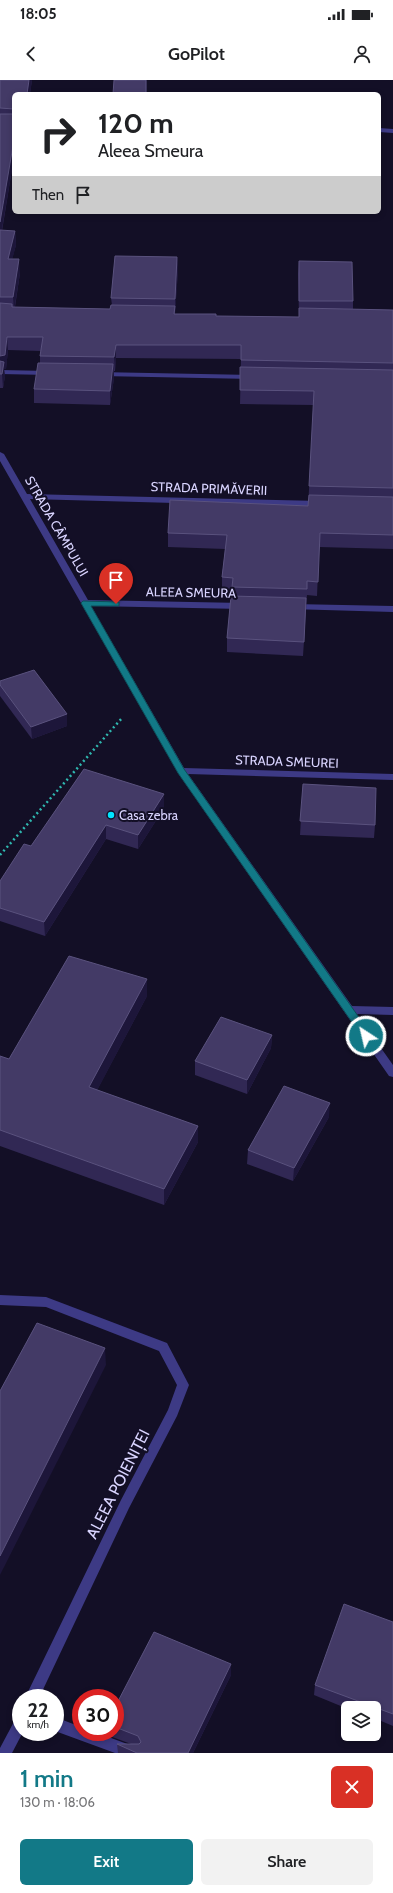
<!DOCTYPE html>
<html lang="en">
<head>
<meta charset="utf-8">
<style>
	:root { --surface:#fff; --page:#f2f2f2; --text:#202124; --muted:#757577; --accent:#127987 }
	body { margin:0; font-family:Cabin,sans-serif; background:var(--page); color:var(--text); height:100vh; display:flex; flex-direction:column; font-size:15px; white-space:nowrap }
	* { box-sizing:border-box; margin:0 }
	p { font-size:13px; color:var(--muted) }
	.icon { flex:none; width:22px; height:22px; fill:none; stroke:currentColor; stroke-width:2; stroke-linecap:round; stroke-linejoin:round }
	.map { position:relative; height:1673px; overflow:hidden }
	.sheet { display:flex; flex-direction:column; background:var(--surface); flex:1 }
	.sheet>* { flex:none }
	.guide { position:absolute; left:12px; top:12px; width:369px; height:122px; border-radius:6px; box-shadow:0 2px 6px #0003; background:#fff; color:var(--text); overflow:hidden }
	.controls { position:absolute; left:341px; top:1621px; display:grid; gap:8px }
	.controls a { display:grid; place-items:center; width:40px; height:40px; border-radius:6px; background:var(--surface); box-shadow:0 2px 6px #0003; font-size:20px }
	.speed { position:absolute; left:12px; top:1609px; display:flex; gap:8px; font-size:20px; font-weight:700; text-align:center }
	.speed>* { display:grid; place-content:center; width:52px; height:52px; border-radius:50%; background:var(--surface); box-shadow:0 2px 6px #0003; line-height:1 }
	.speed small { font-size:10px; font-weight:400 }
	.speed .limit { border:6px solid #d22; background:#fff; color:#111 }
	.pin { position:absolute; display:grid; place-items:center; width:34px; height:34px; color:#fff; margin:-41px -17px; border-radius:50% 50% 50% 0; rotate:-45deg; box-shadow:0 0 4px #0007 }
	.pin .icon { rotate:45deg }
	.me { position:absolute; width:44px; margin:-22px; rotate:325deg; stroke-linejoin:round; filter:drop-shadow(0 0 3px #0008) }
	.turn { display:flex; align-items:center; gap:14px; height:84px; padding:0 20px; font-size:18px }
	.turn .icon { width:52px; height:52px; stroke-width:2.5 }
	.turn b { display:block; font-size:28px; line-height:34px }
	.then { display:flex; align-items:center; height:38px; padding:0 20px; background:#0003; gap:8px; font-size:15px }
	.round { display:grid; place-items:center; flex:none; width:42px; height:42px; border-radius:6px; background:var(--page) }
	.headline { display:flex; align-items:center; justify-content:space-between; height:68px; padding:0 20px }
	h1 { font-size:24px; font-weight:600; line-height:30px; color:var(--accent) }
	.primary-button { display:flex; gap:8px; margin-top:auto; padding:8px 20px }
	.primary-button a { flex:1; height:46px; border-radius:6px; background:var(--accent); color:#fff; font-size:16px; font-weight:600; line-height:46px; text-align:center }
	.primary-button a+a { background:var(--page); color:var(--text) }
	.status { display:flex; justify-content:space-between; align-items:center; height:28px; padding:0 20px; background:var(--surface); direction:ltr }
	.status svg { height:11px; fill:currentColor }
	header { display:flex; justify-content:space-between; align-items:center; height:52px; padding:0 20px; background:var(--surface); font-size:18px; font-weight:600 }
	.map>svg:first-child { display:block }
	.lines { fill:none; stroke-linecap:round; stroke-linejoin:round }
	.path { stroke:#2fb8b0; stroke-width:2.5; stroke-dasharray:2 3; stroke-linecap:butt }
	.minor { fill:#3d3a85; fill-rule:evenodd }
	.wall { fill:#312854 }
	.shaded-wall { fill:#1d163a }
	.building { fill:#433a66; stroke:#5a527e }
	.route { fill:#127987; stroke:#0c4f58 }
	.poi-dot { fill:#00e5ff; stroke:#130f26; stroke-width:1.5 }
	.labels { text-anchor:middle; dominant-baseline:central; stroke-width:4; stroke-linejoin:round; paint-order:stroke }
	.street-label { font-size:13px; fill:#d9d4ff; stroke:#130f26 }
	.poi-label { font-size:13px; fill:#d9d4ff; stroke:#130f26; text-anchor:start }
	.near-street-label { font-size:16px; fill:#d9d4ff; stroke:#130f26 }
</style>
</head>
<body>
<div class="status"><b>18:05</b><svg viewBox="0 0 49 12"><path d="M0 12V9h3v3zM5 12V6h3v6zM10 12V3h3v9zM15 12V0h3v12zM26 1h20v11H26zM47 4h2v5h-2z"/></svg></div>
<header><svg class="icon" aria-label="back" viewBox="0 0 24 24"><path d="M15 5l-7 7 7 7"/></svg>GoPilot<svg class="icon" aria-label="person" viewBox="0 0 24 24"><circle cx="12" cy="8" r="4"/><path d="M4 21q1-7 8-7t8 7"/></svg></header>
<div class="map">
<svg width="393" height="1673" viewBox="0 0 393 1673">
	<rect width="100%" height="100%" fill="#130f26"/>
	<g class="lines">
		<polyline class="path" points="0,775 122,638"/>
		<g class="minor">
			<polygon points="379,48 393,49 393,53 379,52"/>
			<polygon points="0,290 49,291 53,293 49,295 0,294"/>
			<polygon points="98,292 253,295 257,297 253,299 101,296 97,294"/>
			<polygon points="0,372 4,374 27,414 321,421 325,424 321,427 30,419 88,520 243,523 247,526 243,529 91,526 184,688 393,694 393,700 188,694 352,926 393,927 393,935 357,934 393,985 393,997 389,996 178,693 0,381"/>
			<polygon points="293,524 393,526 393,532 290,529 289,527 290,525"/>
			<polygon points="0,1215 46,1217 167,1263 189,1305 177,1336 129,1428 39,1618 25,1618 121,1420 168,1330 177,1305 159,1271 46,1227 0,1225"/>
			<polygon points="21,1636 21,1652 23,1652 12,1673 0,1673 0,1668 16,1638"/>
			<polygon points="55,1637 81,1647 81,1652 95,1652 138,1668 140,1673 115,1673 55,1651"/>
		</g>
	</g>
	<g class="wall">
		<polygon points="0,0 32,0 30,14 14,14 14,77 2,151 15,151 16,165 12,179 20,193 15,227 110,229 112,225 111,218 177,177 178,190 175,234 216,236 299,237 298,194 299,181 353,221 353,229 393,230 393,469 319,467 317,516 307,515 303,576 227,572 227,558 232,512 222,511 222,497 225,469 168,467 168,453 308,426 314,325 240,324 241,279 116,278 115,291 114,291 114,298 110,325 34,323 34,309 40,283 40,276 41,271 8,270 6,289 4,289 5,296 3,308 0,308"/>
		<polygon points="0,601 67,646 32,659 0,616"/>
		<polygon points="303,704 375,745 374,758 300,755"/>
		<polygon points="164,728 138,769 106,759 45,856 0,841 0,801 31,766"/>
		<polygon points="147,916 97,1010 198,1046 198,1062 164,1125 0,1066 0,976 9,979"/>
		<polygon points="272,955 271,968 247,1014 195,995 195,981"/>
		<polygon points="329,1037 293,1101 247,1084 248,1070"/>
		<polygon points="393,1542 393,1646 374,1638 374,1628 348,1628 348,1629 314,1615 315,1605"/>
		<polygon points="231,1595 193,1673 118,1673 117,1664 131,1664 107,1655 107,1652 115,1652 115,1627"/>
	</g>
	<g class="shaded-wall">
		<polygon points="29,0 32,0 30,14 27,14"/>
		<rect x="146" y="0" width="1" height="14"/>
		<polygon points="14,60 14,77 0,161 0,142"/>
		<polygon points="15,151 16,165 9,192 8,179"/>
		<polygon points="177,177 178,190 175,233 175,219"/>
		<polygon points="19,179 20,193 14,231 13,217"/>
		<polygon points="7,257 8,270 6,289 4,289 5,296 3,308 2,294 0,290 0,276"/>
		<polygon points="116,265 116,278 115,291 114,277"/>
		<polygon points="113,284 114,298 110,325 110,311"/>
		<polygon points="67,634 67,646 32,659 31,647"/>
		<polygon points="164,714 164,728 138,769 138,755"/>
		<polygon points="106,745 106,759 45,856 44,842"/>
		<polygon points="147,899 147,916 90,1024 89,1007"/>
		<polygon points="272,955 271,968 247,1014 247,1000"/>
		<polygon points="330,1023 329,1037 293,1101 294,1088"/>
		<polygon points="198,1046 198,1062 164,1125 164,1109"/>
		<polygon points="105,1268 106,1285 0,1495 0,1476"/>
		<polygon points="231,1584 231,1595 193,1673 188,1673"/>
	</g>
	<g class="building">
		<polygon points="0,0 29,0 27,14 14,14 14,29 0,28"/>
		<polygon points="114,0 146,0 146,14 113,14"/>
		<polygon points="14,31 14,60 0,142 0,34 13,34"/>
		<polygon points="0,150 15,151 8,179 19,179 13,217 0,217"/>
		<polygon points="115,176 177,177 175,219 111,218"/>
		<polygon points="299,181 352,182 353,221 299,221"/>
		<polygon points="0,223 12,224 12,227 110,229 111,225 175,226 174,234 216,234 216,236 299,237 299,228 393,230 393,283 241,280 241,265 116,265 114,277 40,276 43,257 7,257 5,275 0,276"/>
		<polygon points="0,281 4,282 2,294 0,294"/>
		<polygon points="38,283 113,284 110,311 34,309"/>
		<polygon points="240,287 393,290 393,408 309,406 314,311 240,310"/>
		<polygon points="309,415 393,417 393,455 320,453 318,502 307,501 307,509 232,507 233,498 222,497 227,455 168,453 170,420 308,426"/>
		<polygon points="231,516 306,518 304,562 227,558"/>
		<polygon points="34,590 67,634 31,647 0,605 0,601"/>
		<polygon points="84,689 164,714 138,755 106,745 44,842 0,828 0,801 24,764 31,766"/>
		<polygon points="303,704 376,708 375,745 300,741"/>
		<polygon points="69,876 147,899 89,1007 198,1046 164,1109 0,1050 0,976 9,979"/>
		<polygon points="221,937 272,955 247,1000 195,981"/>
		<polygon points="284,1006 330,1023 294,1088 248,1070"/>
		<polygon points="37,1243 105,1268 0,1476 0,1311"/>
		<polygon points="344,1524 393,1542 393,1634 315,1605"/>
		<polygon points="154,1552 231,1584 188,1673 137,1673 117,1664 139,1664 141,1662 138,1656 115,1647 115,1627"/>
	</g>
	<polygon class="route" points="83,521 119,522 119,526 91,526 184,689 370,953 370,958 363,958 178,693 81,523"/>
	<circle class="poi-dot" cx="111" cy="735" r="4"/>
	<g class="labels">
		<g class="street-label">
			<text transform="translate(209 408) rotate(2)">STRADA PRIMĂVERII</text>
			<text transform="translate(57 446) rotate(60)">STRADA CÂMPULUI</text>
			<text transform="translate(191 512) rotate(1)">ALEEA SMEURA</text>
			<text transform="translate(287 681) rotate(2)">STRADA SMEUREI</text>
		</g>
		<g class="poi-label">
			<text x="119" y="735">Casa zebra</text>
		</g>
		<g class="near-street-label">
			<text transform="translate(118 1404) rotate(-63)">ALEEA POIENIȚEI</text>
		</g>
	</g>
</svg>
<div class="controls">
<a><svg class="icon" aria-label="layers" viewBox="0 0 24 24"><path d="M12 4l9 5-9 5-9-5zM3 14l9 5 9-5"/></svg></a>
</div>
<div class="speed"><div>22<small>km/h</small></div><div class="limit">30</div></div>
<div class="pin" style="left:116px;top:524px;background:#d93025"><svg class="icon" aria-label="arrive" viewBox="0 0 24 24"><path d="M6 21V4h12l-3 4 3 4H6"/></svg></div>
<svg class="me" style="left:366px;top:956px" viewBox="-20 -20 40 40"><circle r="17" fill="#127987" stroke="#fff" stroke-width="3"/><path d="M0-11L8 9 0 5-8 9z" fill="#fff"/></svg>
<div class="guide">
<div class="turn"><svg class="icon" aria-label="right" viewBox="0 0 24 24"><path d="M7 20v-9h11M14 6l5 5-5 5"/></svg><div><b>120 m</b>Aleea Smeura</div></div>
<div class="then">Then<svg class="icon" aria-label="arrive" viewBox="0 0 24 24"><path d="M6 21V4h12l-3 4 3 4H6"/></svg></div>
</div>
</div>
<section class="sheet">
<div class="headline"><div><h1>1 min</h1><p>130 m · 18:06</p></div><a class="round" style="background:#d93025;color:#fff"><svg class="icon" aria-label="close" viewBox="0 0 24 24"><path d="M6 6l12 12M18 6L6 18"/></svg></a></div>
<div class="primary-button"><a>Exit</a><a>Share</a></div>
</section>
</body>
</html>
